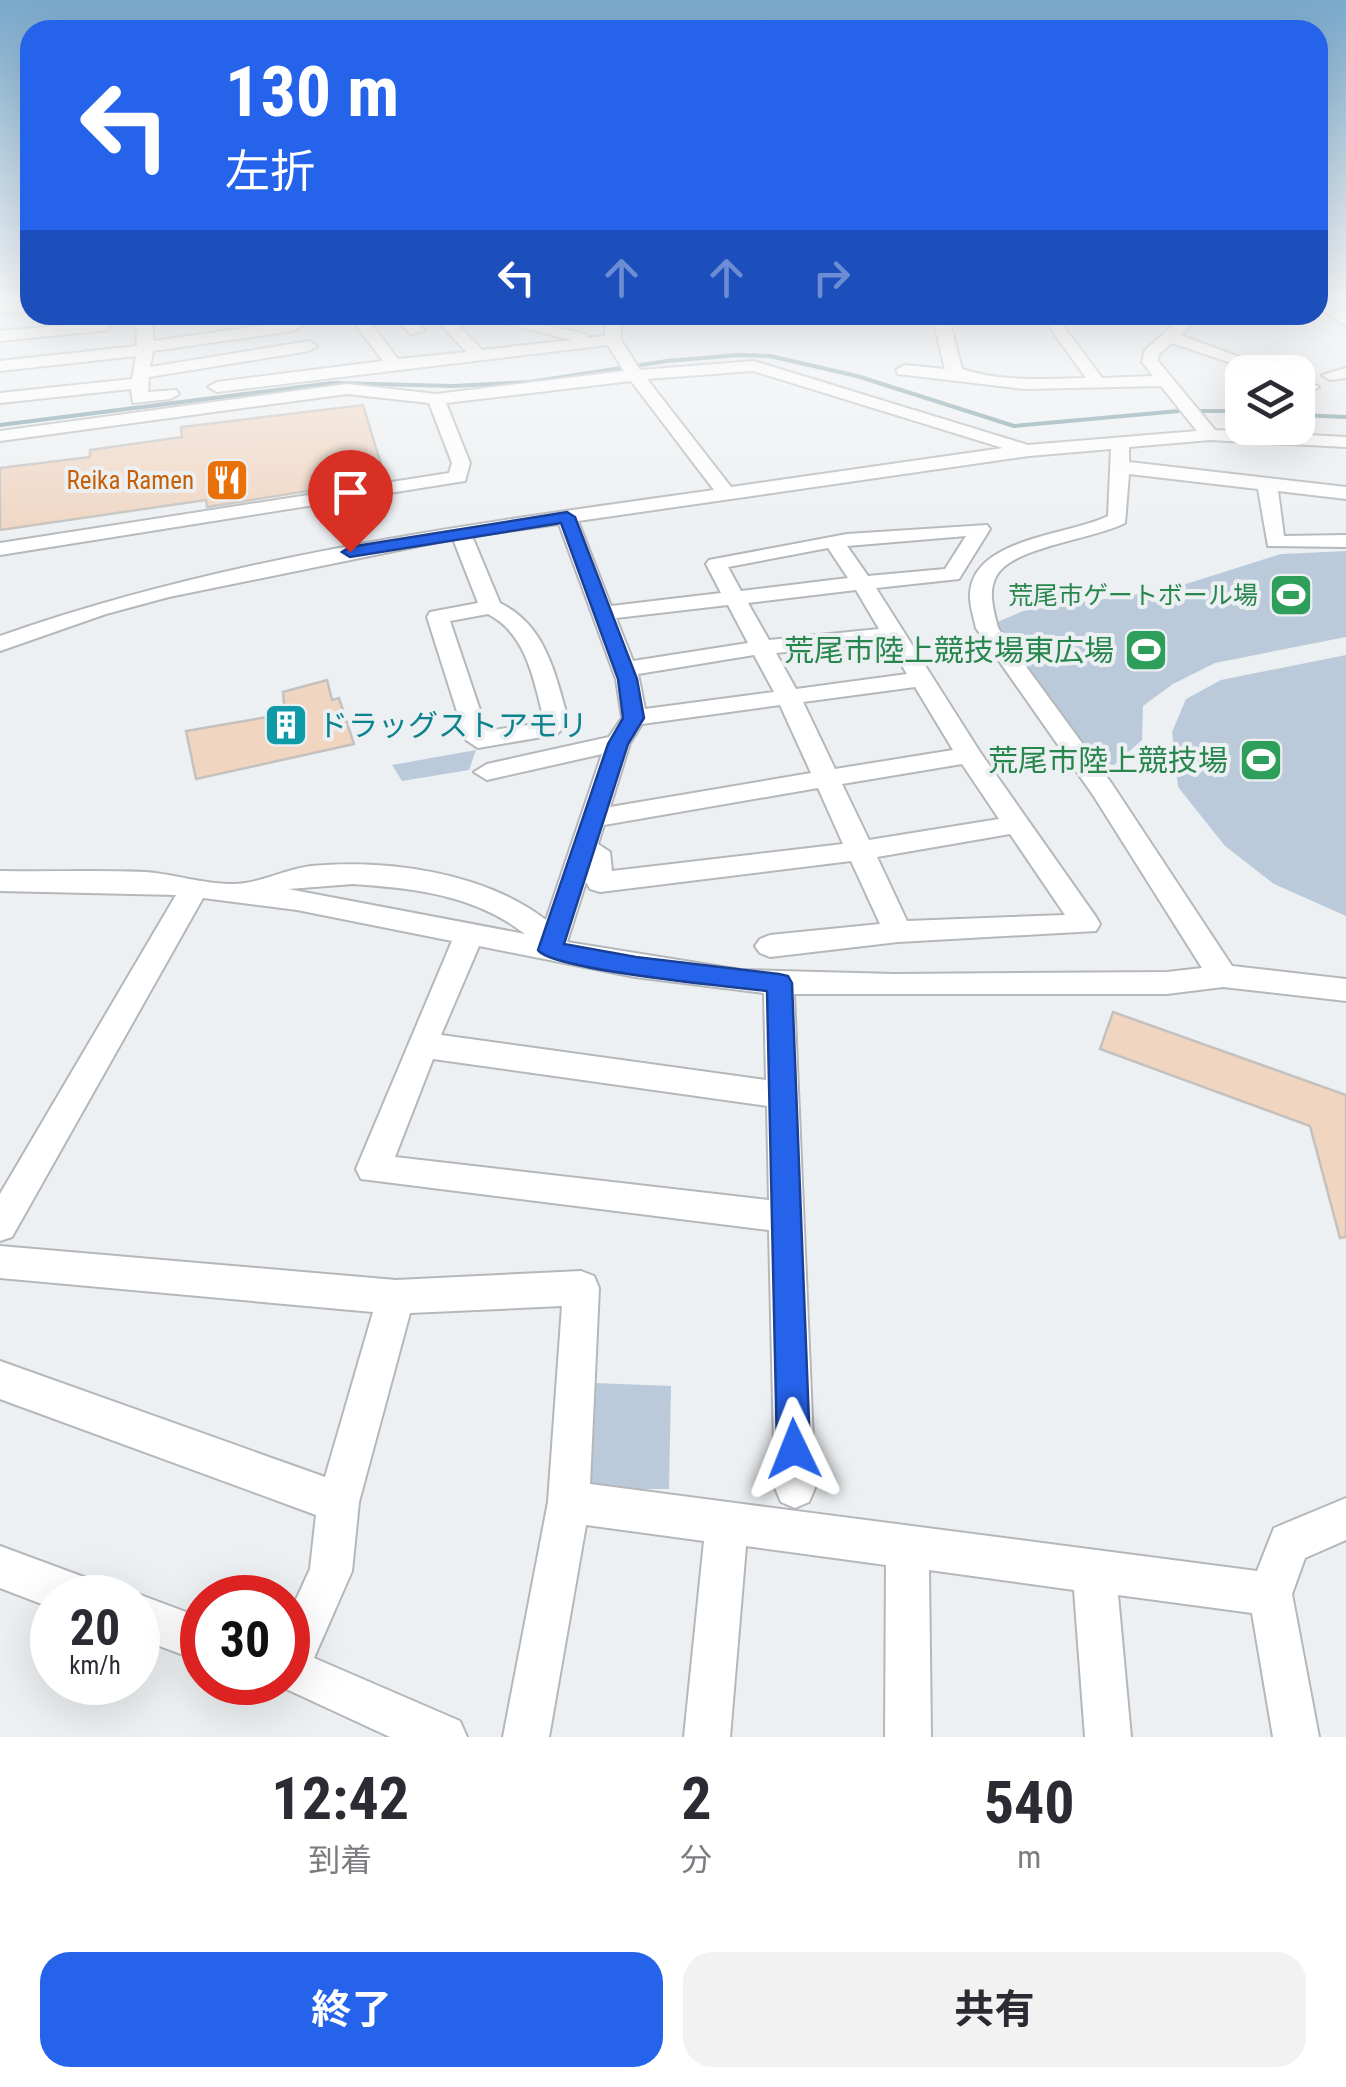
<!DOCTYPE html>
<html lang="ja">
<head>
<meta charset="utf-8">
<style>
	:root { --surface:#fff; --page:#f2f2f3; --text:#2b2b33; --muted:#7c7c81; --accent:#2563eb }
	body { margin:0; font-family:"Roboto Condensed","Noto Sans JP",sans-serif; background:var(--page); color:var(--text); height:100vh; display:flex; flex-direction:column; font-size:38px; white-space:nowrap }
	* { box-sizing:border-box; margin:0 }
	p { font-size:32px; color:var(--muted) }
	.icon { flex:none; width:55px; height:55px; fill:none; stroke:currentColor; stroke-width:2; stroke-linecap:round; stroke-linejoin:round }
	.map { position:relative; height:1737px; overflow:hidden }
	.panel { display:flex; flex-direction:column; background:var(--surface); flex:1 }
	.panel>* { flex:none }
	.top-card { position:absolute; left:20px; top:20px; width:1308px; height:305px; border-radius:30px; box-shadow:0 10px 40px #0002; background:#2563eb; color:#fff; overflow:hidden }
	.tools { position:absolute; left:1225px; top:355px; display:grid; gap:20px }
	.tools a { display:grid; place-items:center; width:90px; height:90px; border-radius:20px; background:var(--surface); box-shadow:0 10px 40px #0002; font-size:50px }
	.speed { position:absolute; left:30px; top:1575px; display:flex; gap:20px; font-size:50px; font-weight:700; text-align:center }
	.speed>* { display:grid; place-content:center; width:130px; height:130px; border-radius:50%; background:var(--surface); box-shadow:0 10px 40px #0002; line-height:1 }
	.speed small { font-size:25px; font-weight:400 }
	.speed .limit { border:15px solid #d22; background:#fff; color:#111 }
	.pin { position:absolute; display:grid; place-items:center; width:85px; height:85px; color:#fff; margin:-102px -42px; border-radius:50% 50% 50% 0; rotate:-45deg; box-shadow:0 0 10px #0007 }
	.pin .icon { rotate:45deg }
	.me { position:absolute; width:110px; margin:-55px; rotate:358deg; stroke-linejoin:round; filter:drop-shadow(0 0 8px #0008) }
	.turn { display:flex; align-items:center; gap:35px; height:210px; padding:0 40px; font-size:45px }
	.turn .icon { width:130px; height:130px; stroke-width:2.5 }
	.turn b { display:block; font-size:70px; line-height:85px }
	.lanes { display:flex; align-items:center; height:95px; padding:0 40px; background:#0003; justify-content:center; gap:50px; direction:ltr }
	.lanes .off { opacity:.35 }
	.eta { display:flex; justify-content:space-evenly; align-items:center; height:170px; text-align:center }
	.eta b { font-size:60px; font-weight:700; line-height:70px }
	.button { display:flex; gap:20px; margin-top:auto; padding:20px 40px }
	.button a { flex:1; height:115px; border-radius:30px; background:var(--accent); color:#fff; font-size:40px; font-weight:700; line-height:115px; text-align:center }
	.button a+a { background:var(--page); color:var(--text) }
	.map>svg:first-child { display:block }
	.green { fill:#bbcada }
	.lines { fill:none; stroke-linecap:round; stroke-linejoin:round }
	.stream { stroke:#74989f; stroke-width:4 }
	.building { fill:#f0d5c1; stroke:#c4c1be; stroke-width:2.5 }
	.minor-casing { stroke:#b5b7ba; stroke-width:4 }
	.minor { fill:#fff; fill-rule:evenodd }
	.route { fill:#2563eb; stroke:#184099; stroke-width:2.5 }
	.labels { text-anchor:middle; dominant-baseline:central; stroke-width:8; stroke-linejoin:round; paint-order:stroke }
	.far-food-label { font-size:25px; fill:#c56008; stroke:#edf0f2; text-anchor:end }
	.far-leisure-label { font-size:25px; fill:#27864d; stroke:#edf0f2; text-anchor:end }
	.leisure-label { font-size:30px; fill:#27864d; stroke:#edf0f2; text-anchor:end }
	.culture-label { font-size:30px; fill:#0d838f; stroke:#edf0f2; text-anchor:start }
</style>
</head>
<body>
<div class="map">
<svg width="1346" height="1737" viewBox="0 0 1346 1737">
	<rect width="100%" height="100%" fill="#edf0f2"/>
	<g class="green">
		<polygon points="1346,551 1346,637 1215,663 1173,684 1143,706 1142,740 1114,765 1101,763 1046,697 995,623 1023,611 1167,590 1281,554"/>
		<polygon points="1346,655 1346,916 1274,884 1225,846 1178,787 1172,732 1186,699 1221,680"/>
		<polygon points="476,750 469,770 402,781 392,765"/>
		<polygon points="595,1383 671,1386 669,1489 589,1489"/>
	</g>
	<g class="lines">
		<g class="stream">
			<polyline points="1298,415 1346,417"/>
			<polyline points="0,425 332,383 453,386 530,382 667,361 738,355 770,356 857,376 1014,426 1179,411 1242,411"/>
		</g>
	</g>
	<g class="building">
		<polygon points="363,405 383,471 377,480 207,507 206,500 0,530 0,468 90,457 90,450 182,437 181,427"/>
		<polygon points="327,680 332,700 339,698 354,744 196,779 186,731 285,714 283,692"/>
		<polygon points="1113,1012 1346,1095 1346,1237 1340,1238 1310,1126 1100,1049"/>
	</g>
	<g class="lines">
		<g class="minor-casing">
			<g id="minor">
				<polygon points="30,301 30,311 0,313 0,303"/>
				<polygon points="1318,301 1328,301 1346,314 1346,326 1318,307"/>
				<polygon points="155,315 184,315 152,325 154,341 293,321 301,326 293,331 153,351 150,367 309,341 317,346 309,351 149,377 148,392 176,390 179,394 170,399 133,403 131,389 0,403 0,393 132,379 136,356 0,371 0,361 137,346 136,322"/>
				<path d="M348 315H364L398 359 466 352 432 315H449L482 350 572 340 470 315H500L586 334 587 338 605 336V315H621V340L640 370 754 361 1028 445 1197 431 1161 386 1025 389 898 374 896 370 904 365 945 369 932 315H948L962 369C1001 382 1045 379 1086 378L1041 315H1055L1102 378 1153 376 1142 362 1145 350 1185 315H1202L1180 335 1281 372H1258L1172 343 1159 354 1158 361 1215 430 1346 437V447L1210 440 1129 447V462L1346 487V499L1278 491 1284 536 1346 535V547L1268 546 1258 489 1129 474 1125 523C1094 539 1013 547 997 575 987 591 994 611 998 628L1112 784 1232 966 1346 979V1001L1223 987 1167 994H794L815 1488 809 1502 795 1508 781 1502 775 1488 769 1230 361 1179 356 1169 452 941 297 910 203 898 12 1237 0 1241V1194L176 895 0 891V871C48 872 97 870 146 872 174 874 218 888 245 883 267 880 287 869 311 866 387 859 484 872 546 920L602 754 487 780 474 772 487 764 609 737 622 718 616 679 559 524 472 536 500 603C547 626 555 675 569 722L557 734 548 736 478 748 466 740 427 617 430 612 478 603 453 539 169 597 106 614 0 651V636C230 555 473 524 714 490L631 381 446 403 470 463 465 481 0 555V543L449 473 452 463 429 403 347 394 0 441V431L347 384 436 394 624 371 608 345 217 392 208 387 217 382 383 361ZM753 371 1003 448 731 487 647 379ZM1111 449 1108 516C1068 536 969 538 970 597 970 607 974 618 976 628L1093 795 1202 968 1167 972 894 974 741 970 567 942 586 882 590 889 600 892 851 861 880 924 770 935 760 939 755 946 760 953 770 957 898 942 1096 931 1100 924 1096 917 980 752 876 588 959 579 990 529 987 525 847 534 709 560 706 564 721 593 611 606 578 521 1029 456ZM966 536 945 569 868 576 847 546ZM828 548 848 578 741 591 728 567ZM856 590 879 629 769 640 748 603ZM728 605 748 643 633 661 616 618ZM488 614C527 634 534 681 544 720L541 723 487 731 450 621ZM887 641 907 674 796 689 776 653ZM754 655 774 692 645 709 638 674ZM915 687 953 750 835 769 803 702ZM780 705 811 773 610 807 630 743 642 724ZM962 764 999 819 869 840 842 784ZM818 788 843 844 612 871 610 852 598 844 604 825ZM1010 834 1065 915 907 921 877 857ZM353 884C414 888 475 895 525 934L288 889ZM479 946 635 977 764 993 766 1080 441 1035ZM433 1059 767 1106 769 1200 395 1157Z"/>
				<polygon points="390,315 407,315 425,331 411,334"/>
				<polygon points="102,322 110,327 108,330 0,341 0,331"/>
				<polygon points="1346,368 1346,378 1330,380 1322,375"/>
				<polygon points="1298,377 1319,387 1310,392 1298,388"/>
				<polygon points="0,1246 396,1280 581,1271 594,1276 599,1288 590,1484 1257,1571 1274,1528 1346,1498 1346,1540 1305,1558 1292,1594 1319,1737 1273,1737 1252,1613 1118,1595 1131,1737 1085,1737 1074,1590 929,1570 931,1737 885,1737 886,1565 746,1546 730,1737 684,1737 704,1541 586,1525 549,1737 503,1737 548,1502 562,1306 410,1313 359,1502 352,1571 314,1658 460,1721 467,1737 390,1737 271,1682 288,1682 288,1617 310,1569 316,1515 0,1399 0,1361 325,1477 373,1312 0,1278"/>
				<polygon points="0,1546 100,1583 106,1598 52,1598 52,1608 0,1588"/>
				<polygon points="138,1594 202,1618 202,1662 138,1638 138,1598 130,1598"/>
			</g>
		</g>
		<use href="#minor" class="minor"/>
	</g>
	<linearGradient id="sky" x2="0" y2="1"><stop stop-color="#79a9cb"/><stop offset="0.55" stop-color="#f7f8f9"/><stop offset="1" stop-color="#f7f8f9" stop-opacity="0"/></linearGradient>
	<rect width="1346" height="544" fill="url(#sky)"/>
	<path class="route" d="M567 512 575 517 637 679 644 718 628 744 564 944 636 957 779 974 788 976 792 983 810 1449 805 1461 794 1466 782 1461 777 1449 767 991C733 987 551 970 538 950L608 744 623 718 618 679 561 523 350 557 342 552 350 547Z"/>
	<defs>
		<g id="restaurant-square" transform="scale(2.25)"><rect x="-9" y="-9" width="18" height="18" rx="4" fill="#e8710a" stroke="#edf0f2"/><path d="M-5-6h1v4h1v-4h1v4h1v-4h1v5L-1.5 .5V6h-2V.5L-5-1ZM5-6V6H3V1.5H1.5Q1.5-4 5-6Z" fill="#fff"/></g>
		<g id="stadium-square" transform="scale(2.25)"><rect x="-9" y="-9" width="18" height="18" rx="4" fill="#2e9e5b" stroke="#edf0f2"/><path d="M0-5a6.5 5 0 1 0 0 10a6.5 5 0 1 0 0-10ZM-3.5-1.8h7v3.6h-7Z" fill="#fff"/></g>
		<g id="building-square" transform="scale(2.25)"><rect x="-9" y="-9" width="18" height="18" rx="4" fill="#0f9aa8" stroke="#edf0f2"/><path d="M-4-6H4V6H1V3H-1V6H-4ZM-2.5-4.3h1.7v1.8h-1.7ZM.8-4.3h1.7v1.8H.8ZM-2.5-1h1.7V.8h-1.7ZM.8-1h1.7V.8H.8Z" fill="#fff"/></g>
	</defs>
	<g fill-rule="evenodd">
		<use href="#restaurant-square" x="227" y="480"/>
		<use href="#stadium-square" x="1291" y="595"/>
		<use href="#stadium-square" x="1146" y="650"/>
		<use href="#building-square" x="286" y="725"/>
		<use href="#stadium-square" x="1261" y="760"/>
	</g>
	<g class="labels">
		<g class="far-food-label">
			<text x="194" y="480">Reika Ramen</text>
		</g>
		<g class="far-leisure-label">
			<text x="1258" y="595">荒尾市ゲートボール場</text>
		</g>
		<g class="leisure-label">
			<text x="1114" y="650">荒尾市陸上競技場東広場</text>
			<text x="1228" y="760">荒尾市陸上競技場</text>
		</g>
		<g class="culture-label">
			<text x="318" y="725">ドラッグストアモリ</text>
		</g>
	</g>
</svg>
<div class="tools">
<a><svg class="icon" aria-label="layers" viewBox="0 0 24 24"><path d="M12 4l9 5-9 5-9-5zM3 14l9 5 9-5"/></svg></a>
</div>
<div class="speed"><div>20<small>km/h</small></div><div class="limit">30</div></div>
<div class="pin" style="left:350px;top:552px;background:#d93025"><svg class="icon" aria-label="arrive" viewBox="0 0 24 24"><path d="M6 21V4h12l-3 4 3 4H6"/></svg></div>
<svg class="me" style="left:794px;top:1449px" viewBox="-20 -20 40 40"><path d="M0-17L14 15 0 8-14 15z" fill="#2563eb" stroke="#fff" stroke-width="4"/></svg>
<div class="top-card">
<div class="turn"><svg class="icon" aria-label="left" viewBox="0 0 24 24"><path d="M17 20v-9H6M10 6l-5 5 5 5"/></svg><div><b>130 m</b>左折</div></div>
<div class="lanes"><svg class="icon" aria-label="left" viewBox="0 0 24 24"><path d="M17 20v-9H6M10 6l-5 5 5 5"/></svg><svg class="icon off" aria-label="ahead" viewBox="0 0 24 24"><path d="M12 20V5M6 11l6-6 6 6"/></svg><svg class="icon off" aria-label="ahead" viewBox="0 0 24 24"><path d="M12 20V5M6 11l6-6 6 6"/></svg><svg class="icon off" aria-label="right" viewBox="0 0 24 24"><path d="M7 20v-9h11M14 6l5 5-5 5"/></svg></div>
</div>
</div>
<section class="panel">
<div class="eta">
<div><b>12:42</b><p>到着</p></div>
<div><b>2</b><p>分</p></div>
<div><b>540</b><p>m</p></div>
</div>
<div class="button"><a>終了</a><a>共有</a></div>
</section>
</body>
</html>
